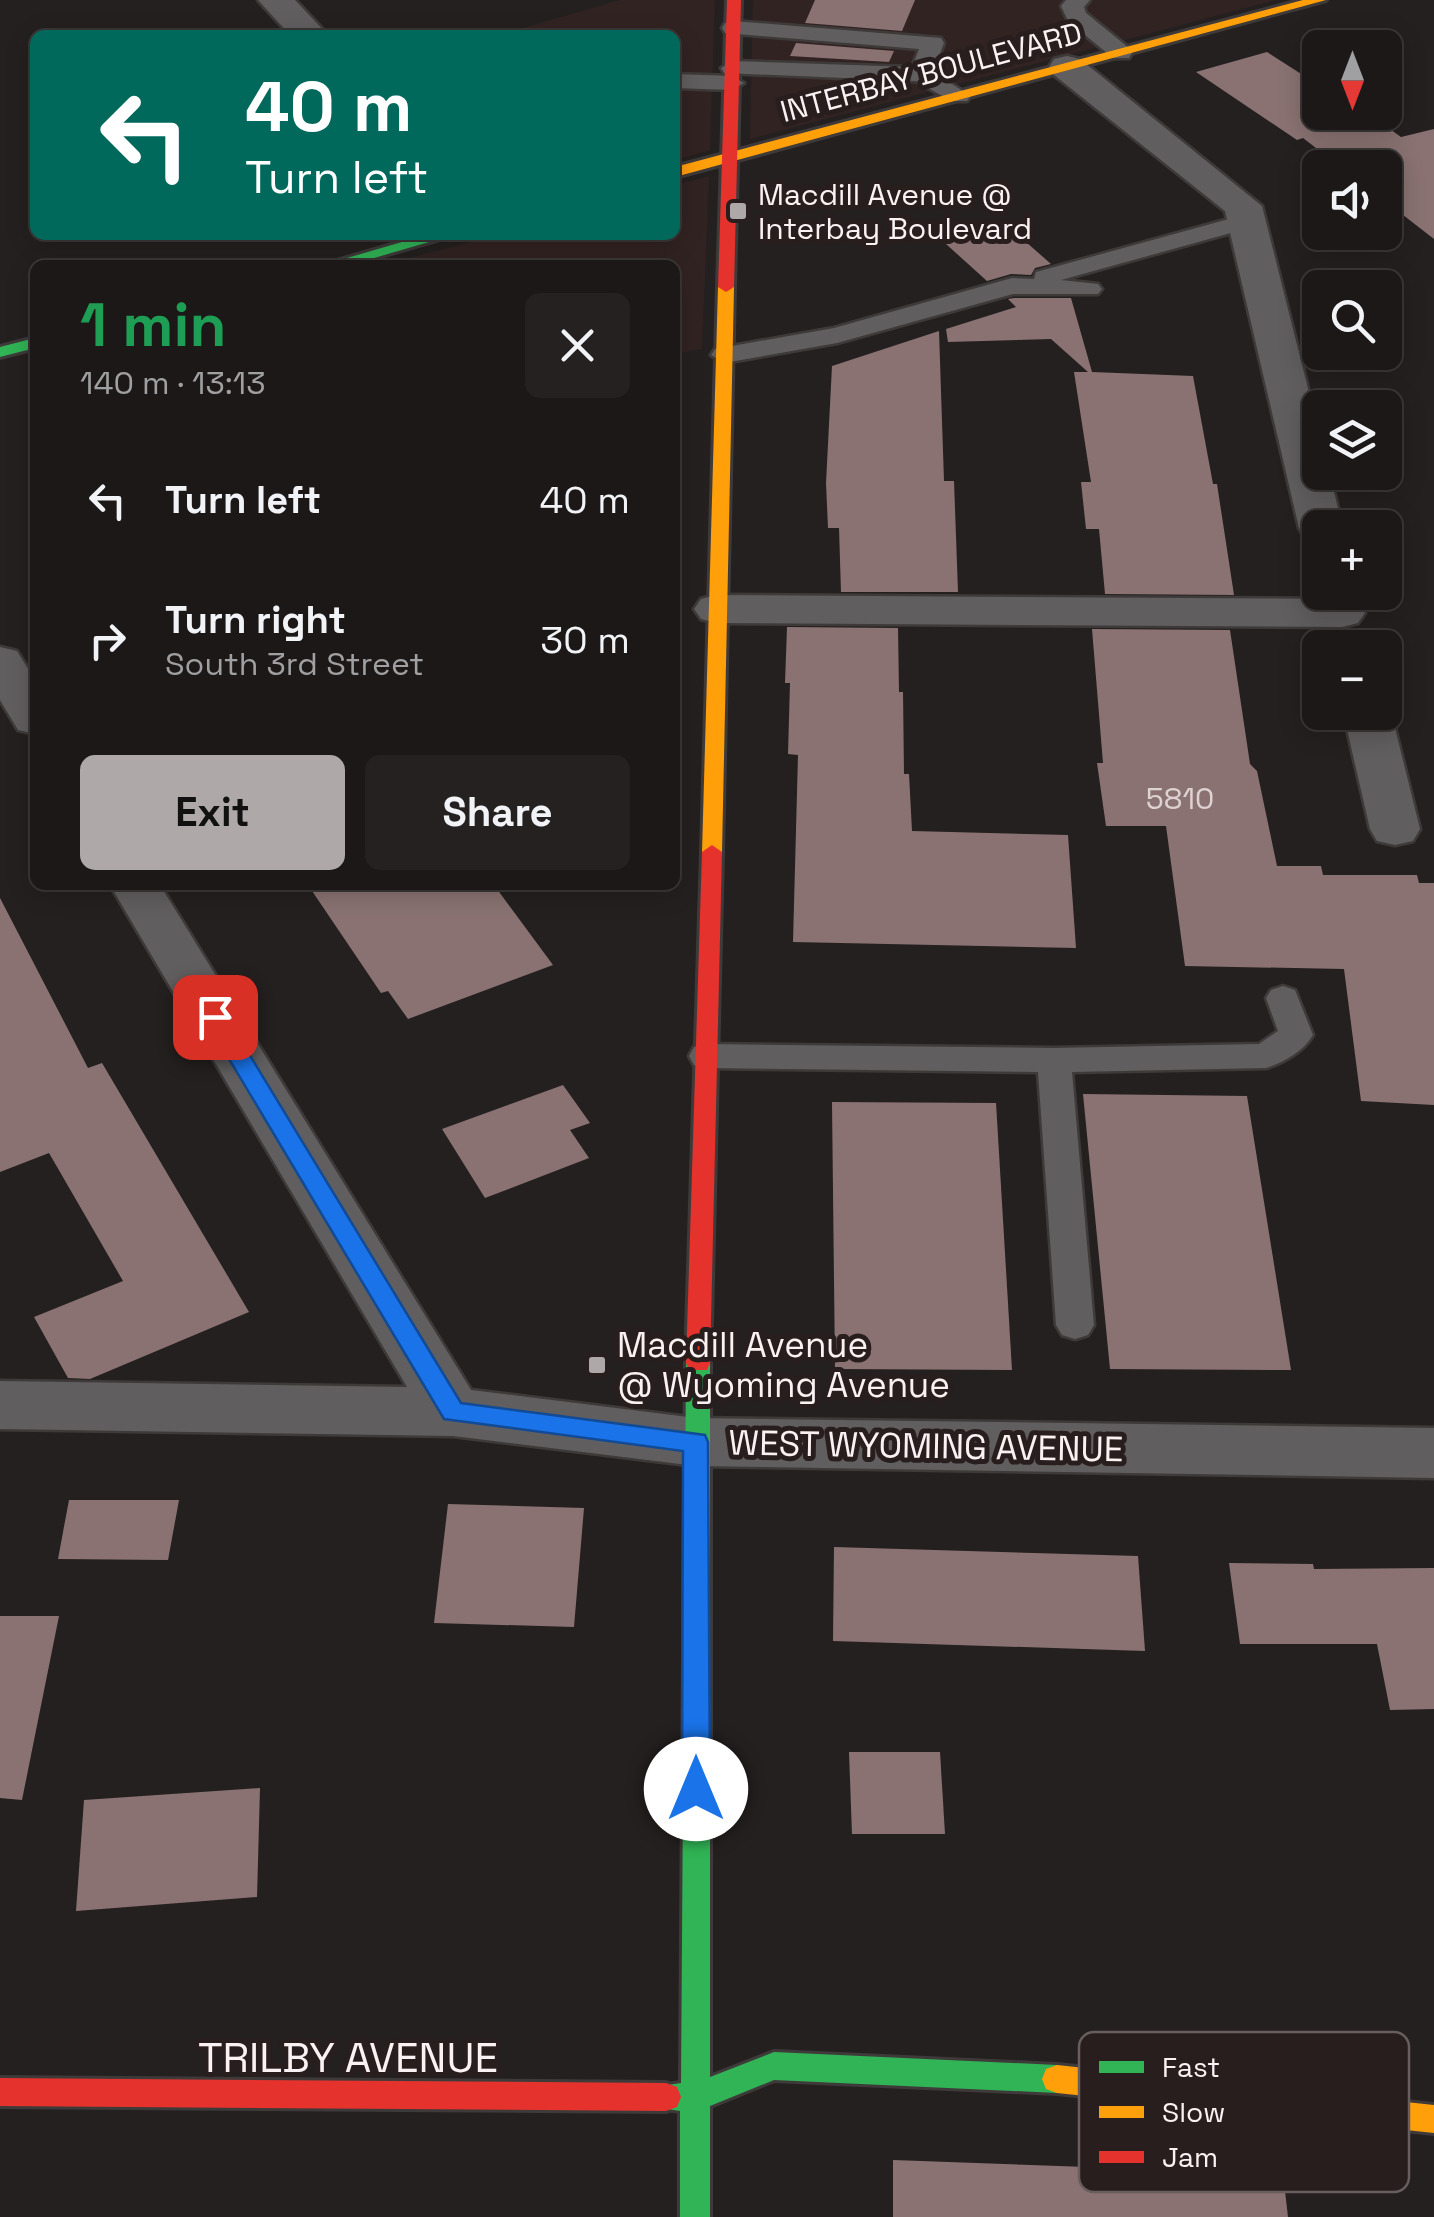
<!DOCTYPE html>
<html lang="en">
<head>
<meta charset="utf-8">
<style>
	:root { --surface:#1c1818; --page:#252121; --text:#f1f3f6; --muted:#a0a0a2; --line:#3a3737; --accent:#afa8a8 }
	body { margin:0; font-family:"Space Grotesk",sans-serif; background:var(--page); color:var(--text); height:100vh; display:flex; flex-direction:column; font-size:38px; white-space:nowrap }
	* { box-sizing:border-box; margin:0 }
	p { font-size:32px; color:var(--muted) }
	.icon { flex:none; width:55px; height:55px; fill:none; stroke:currentColor; stroke-width:2; stroke-linecap:round; stroke-linejoin:round }
	.map { position:relative; flex:1; overflow:hidden }
	.sheet { position:absolute; left:30px; top:260px; width:650px; height:630px; display:flex; flex-direction:column; background:var(--surface); border-radius:15px; box-shadow:0 5px 25px #0003,0 0 0 2px var(--line) }
	.sheet>* { flex:none }
	.hud { position:absolute; left:30px; top:30px; width:650px; height:210px; border-radius:15px; box-shadow:0 5px 25px #0003,0 0 0 2px var(--line); background:#00695c; color:#fff; overflow:hidden }
	.needle { width:65px; rotate:180deg }
	.buttons { position:absolute; left:1302px; top:30px; display:grid; gap:20px }
	.buttons a { display:grid; place-items:center; width:100px; height:100px; border-radius:15px; background:var(--surface); box-shadow:0 5px 25px #0003,0 0 0 2px var(--line); font-size:50px }
	.pin { position:absolute; display:grid; place-items:center; width:85px; height:85px; color:#fff; margin:-42px; border-radius:20px; box-shadow:0 5px 15px #0006 }
	.me { position:absolute; width:110px; margin:-55px; rotate:0deg; stroke-linejoin:round; filter:drop-shadow(0 0 8px #0008) }
	.turn { display:flex; align-items:center; gap:35px; height:210px; padding:0 50px; font-size:45px }
	.turn .icon { width:130px; height:130px; stroke-width:2.5 }
	.turn b { display:block; font-size:70px; line-height:85px }
	.round { display:grid; place-items:center; flex:none; width:105px; height:105px; border-radius:15px; background:var(--page) }
	.summary { display:flex; align-items:center; justify-content:space-between; height:170px; padding:0 50px }
	h1 { font-size:60px; font-weight:700; line-height:75px; color:#1e9e55 }
	.primary-button { display:flex; gap:20px; margin-top:auto; padding:20px 50px }
	.primary-button a { flex:1; height:115px; border-radius:15px; background:var(--accent); color:#111; font-size:40px; font-weight:700; line-height:115px; text-align:center }
	.primary-button a+a { background:var(--page); color:var(--text) }
	ul { padding:0; list-style:none }
	li { display:flex; align-items:center; gap:30px; height:140px; padding:0 50px }
	li div { flex:1 }
	li b { display:block; font-size:38px }
	li em { font-style:normal }
	.map>svg:first-child { display:block }
	.built { fill:#312322 }
	.building { fill:#8a7272 }
	.lines { fill:none; stroke-linecap:round; stroke-linejoin:round }
	.lane-casing { stroke:#3e3a3a; stroke-width:5 }
	.street-casing { stroke:#3e3a3a; stroke-width:5 }
	.fast-casing { stroke:#3e3a3a; stroke-width:6 }
	.slow-casing { stroke:#3e3a3a; stroke-width:6 }
	.jam-casing { stroke:#3e3a3a; stroke-width:6 }
	.lane { fill:#605e5e; fill-rule:evenodd }
	.street { fill:#605e5e; fill-rule:evenodd }
	.fast { fill:#30b455; fill-rule:evenodd }
	.slow { fill:#ff9f0a; fill-rule:evenodd }
	.jam { fill:#e5322d; fill-rule:evenodd }
	.route { fill:#1a73e8; stroke:#114b97; stroke-width:2.5 }
	.poi-dot { fill:#afa8a8; stroke:#281e1d; stroke-width:4 }
	.labels { text-anchor:middle; dominant-baseline:central; stroke-width:10; stroke-linejoin:round; paint-order:stroke }
	.far-street-label { font-size:30px; fill:#faf2f2; stroke:#281e1d }
	.far-poi-label { font-size:30px; fill:#faf2f2; stroke:#281e1d; text-anchor:start }
	.number-label { font-size:30px; fill:#ded2d2 }
	.poi-label { font-size:35px; fill:#faf2f2; stroke:#281e1d; text-anchor:start }
	.street-label { font-size:35px; fill:#faf2f2; stroke:#281e1d }
	.near-street-label { font-size:42px; fill:#faf2f2; stroke:#281e1d }
	.key { fill:#281e1d; stroke:#675e5d; stroke-width:2.5 }
	.key-label { font-size:28px; fill:#faf2f2 }
</style>
</head>
<body>
<div class="map">
<svg width="1434" height="2217" viewBox="0 0 1434 2217">
	<rect width="100%" height="100%" fill="#252020"/>
	<g class="built">
		<polygon points="620,0 715,0 710,150 675,160 675,35 498,35"/>
		<polygon points="753,0 1276,0 750,139"/>
		<polygon points="709,176 702,349 675,354 675,265 383,265 497,235 675,235 675,185"/>
	</g>
	<g class="building">
		<polygon points="815,0 915,0 902,31 805,23"/>
		<polygon points="796,43 894,51 889,62 790,56"/>
		<polygon points="1267,52 1320,86 1320,112 1366,112 1401,137 1434,129 1434,239 1385,201 1385,168 1342,168 1303,138 1297,140 1196,72"/>
		<polygon points="1009,227 1051,264 1035,268 1031,275 1011,274 987,281 946,244"/>
		<polygon points="1014,298 1071,298 1092,372 1193,376 1213,484 1217,484 1234,595 1105,594 1099,529 1086,529 1081,482 1091,482 1074,372 1088,372 1051,339 948,342 946,329 1016,307 1008,299"/>
		<polygon points="939,331 944,481 954,481 958,592 841,592 839,528 828,528 826,483 832,366"/>
		<polygon points="787,627 898,628 899,692 903,692 904,774 909,774 912,831 1068,835 1076,948 793,942 798,755 788,754 790,683 785,683"/>
		<polygon points="1092,629 1230,630 1250,764 1257,771 1277,866 1321,866 1323,875 1417,875 1419,883 1434,883 1434,1105 1361,1101 1344,969 1185,966 1166,826 1106,826 1097,763 1103,763"/>
		<polygon points="308,885 494,885 553,965 408,1019 388,991 381,993"/>
		<polygon points="0,898 88,1068 102,1063 249,1312 90,1379 68,1378 34,1317 123,1281 49,1153 0,1172"/>
		<polygon points="563,1085 590,1123 570,1130 589,1158 485,1198 442,1129"/>
		<polygon points="1083,1094 1247,1096 1291,1370 1110,1369"/>
		<polygon points="832,1102 996,1103 1012,1370 835,1369"/>
		<polygon points="69,1500 179,1500 168,1560 58,1559"/>
		<polygon points="448,1504 584,1508 574,1627 434,1623"/>
		<polygon points="834,1547 1138,1556 1145,1651 833,1641"/>
		<polygon points="1229,1563 1313,1564 1314,1569 1434,1568 1434,1709 1390,1710 1377,1644 1240,1644"/>
		<polygon points="0,1616 59,1616 22,1800 0,1798"/>
		<polygon points="849,1752 940,1752 945,1834 852,1834"/>
		<polygon points="260,1788 257,1897 76,1911 84,1800"/>
		<polygon points="893,2160 1283,2174 1288,2217 893,2217"/>
	</g>
	<g class="lines">
		<g class="lane-casing">
			<g id="lane">
				<polygon points="1090,0 1084,7 1086,13 1129,48 1132,53 1129,58 1113,58 1068,21 1061,6 1066,0"/>
				<polygon points="733,21 941,38 944,43 933,72 971,96 967,101 951,101 916,81 724,73 721,68 732,61 912,67 919,49 725,33 722,28 725,23"/>
				<polygon points="675,74 732,76 744,83 732,90 675,88"/>
				<polygon points="1247,214 1259,221 1256,226 1061,280 1098,284 1102,289 1098,294 1013,294 837,343 724,363 711,355 715,349 834,328 1012,278 1034,279 1036,272"/>
				<path d="M1283 986 1295 990 1313 1035C1304 1051 1283 1063 1266 1068L1072 1072 1094 1325 1088 1335 1075 1339 1062 1335 1056 1325 1038 1072 706 1068 694 1065 689 1056 694 1047 706 1044 1054 1048 1259 1044 1278 1031 1266 998 1271 990Z"/>
			</g>
		</g>
		<g class="street-casing">
			<g id="street">
				<polygon points="258,0 295,0 328,35 290,35"/>
				<polygon points="1067,56 1080,59 1262,206 1320,436 1320,472 1329,472 1343,528 1320,528 1320,541 1305,537 1299,528 1225,211 1054,75 1049,67 1054,59"/>
				<polygon points="717,595 1342,599 1358,603 1365,613 1358,623 1342,627 717,623 701,619 694,609 701,599"/>
				<polygon points="0,647 17,651 35,680 35,734 18,730 0,700"/>
				<polygon points="1385,703 1391,712 1420,829 1413,841 1395,845 1377,841 1370,829 1343,712 1385,712"/>
				<polygon points="110,885 160,885 471,1390 696,1418 1434,1428 1434,1478 696,1466 453,1436 0,1429 0,1381 407,1387"/>
			</g>
		</g>
		<g class="fast-casing">
			<g id="fast">
				<polygon points="426,235 453,235 350,265 323,265"/>
				<polygon points="35,338 35,348 0,357 0,347"/>
				<polygon points="698,1353 707,1356 710,1363 710,2077 774,2052 1057,2065 1068,2069 1072,2079 1068,2089 1057,2093 774,2080 710,2106 710,2217 680,2217 680,2111 655,2107 651,2097 655,2087 681,2083 686,1363 689,1356"/>
			</g>
		</g>
		<g class="slow-casing">
			<g id="slow">
				<polygon points="1303,0 1326,0 675,177 675,167"/>
				<polygon points="726,282 734,287 722,852 712,859 702,852 718,287"/>
				<polygon points="1057,2065 1434,2105 1434,2133 1057,2093 1046,2089 1042,2079 1046,2069"/>
			</g>
		</g>
		<g class="jam-casing">
			<g id="jam">
				<polygon points="727,0 741,0 734,287 726,292 718,287"/>
				<polygon points="712,845 722,852 710,1363 707,1370 689,1370 686,1363 702,852"/>
				<polygon points="0,2078 666,2083 677,2087 681,2097 677,2107 666,2111 0,2106"/>
			</g>
		</g>
		<use href="#lane" class="lane"/>
		<use href="#street" class="street"/>
		<use href="#fast" class="fast"/>
		<use href="#slow" class="slow"/>
		<use href="#jam" class="jam"/>
	</g>
	<polygon class="route" points="215,1009 223,1011 461,1403 705,1435 708,1442 710,1789 706,1797 696,1801 686,1797 682,1789 683,1451 444,1419 204,1017"/>
	<g class="poi-dot">
		<rect x="728" y="201" width="20" height="20" rx="5"/>
		<rect x="587" y="1355" width="20" height="20" rx="5"/>
	</g>
	<g class="labels">
		<g class="far-street-label">
			<text transform="translate(931 72) rotate(-15)">INTERBAY BOULEVARD</text>
		</g>
		<g class="far-poi-label">
			<text x="758" y="194">Macdill Avenue @<tspan x="758" dy="34">Interbay Boulevard</tspan></text>
		</g>
		<g class="number-label">
			<text x="1180" y="798">5810</text>
		</g>
		<g class="poi-label">
			<text x="617" y="1345">Macdill Avenue<tspan x="617" dy="40">@ Wyoming Avenue</tspan></text>
		</g>
		<g class="street-label">
			<text transform="translate(926 1446) rotate(1)">WEST WYOMING AVENUE</text>
		</g>
		<g class="near-street-label">
			<text x="348" y="2057">TRILBY AVENUE</text>
		</g>
	</g>
	<rect x="1079" y="2032" width="330" height="160" rx="15" class="key"/>
	<rect x="1099" y="2061" width="45" height="12" fill="#30b455"/>
	<rect x="1099" y="2106" width="45" height="12" fill="#ff9f0a"/>
	<rect x="1099" y="2151" width="45" height="12" fill="#e5322d"/>
	<g class="key-label">
		<text x="1162" y="2077">Fast</text>
		<text x="1162" y="2122">Slow</text>
		<text x="1162" y="2167">Jam</text>
	</g>
</svg>
<div class="buttons">
<a><svg class="needle" viewBox="-14 -14 28 28"><path d="M0-13l5 13h-10z" fill="#e53935"/><path d="M0 13l5-13h-10z" fill="#a0a0a2"/></svg></a>
<a><svg class="icon" aria-label="sound" viewBox="0 0 24 24"><path d="M4 9h4l5-4v14l-5-4H4zM17 9q2 3 0 6"/></svg></a>
<a><svg class="icon" aria-label="search" viewBox="0 0 24 24"><circle cx="10" cy="10" r="6"/><path d="M15 15l6 6"/></svg></a>
<a><svg class="icon" aria-label="layers" viewBox="0 0 24 24"><path d="M12 4l9 5-9 5-9-5zM3 14l9 5 9-5"/></svg></a>
<a>+</a>
<a>−</a>
</div>
<div class="pin" style="left:215px;top:1017px;background:#d93025"><svg class="icon" aria-label="arrive" viewBox="0 0 24 24"><path d="M6 21V4h12l-3 4 3 4H6"/></svg></div>
<svg class="me" style="left:696px;top:1789px" viewBox="-20 -20 40 40"><circle r="19" fill="#fff"/><path d="M0-13L10 11 0 6-10 11z" fill="#1a73e8"/></svg>
<div class="hud">
<div class="turn"><svg class="icon" aria-label="left" viewBox="0 0 24 24"><path d="M17 20v-9H6M10 6l-5 5 5 5"/></svg><div><b>40 m</b>Turn left</div></div>
</div>
<section class="sheet">
<div class="summary"><div><h1>1 min</h1><p>140 m · 13:13</p></div><a class="round"><svg class="icon" aria-label="close" viewBox="0 0 24 24"><path d="M6 6l12 12M18 6L6 18"/></svg></a></div>
<ul>
<li><svg class="icon" aria-label="left" viewBox="0 0 24 24"><path d="M17 20v-9H6M10 6l-5 5 5 5"/></svg><div><b>Turn left</b></div><em>40 m</em></li>
<li><svg class="icon" aria-label="right" viewBox="0 0 24 24"><path d="M7 20v-9h11M14 6l5 5-5 5"/></svg><div><b>Turn right</b><p>South 3rd Street</p></div><em>30 m</em></li>
</ul>
<div class="primary-button"><a>Exit</a><a>Share</a></div>
</section>
</div>
</body>
</html>
